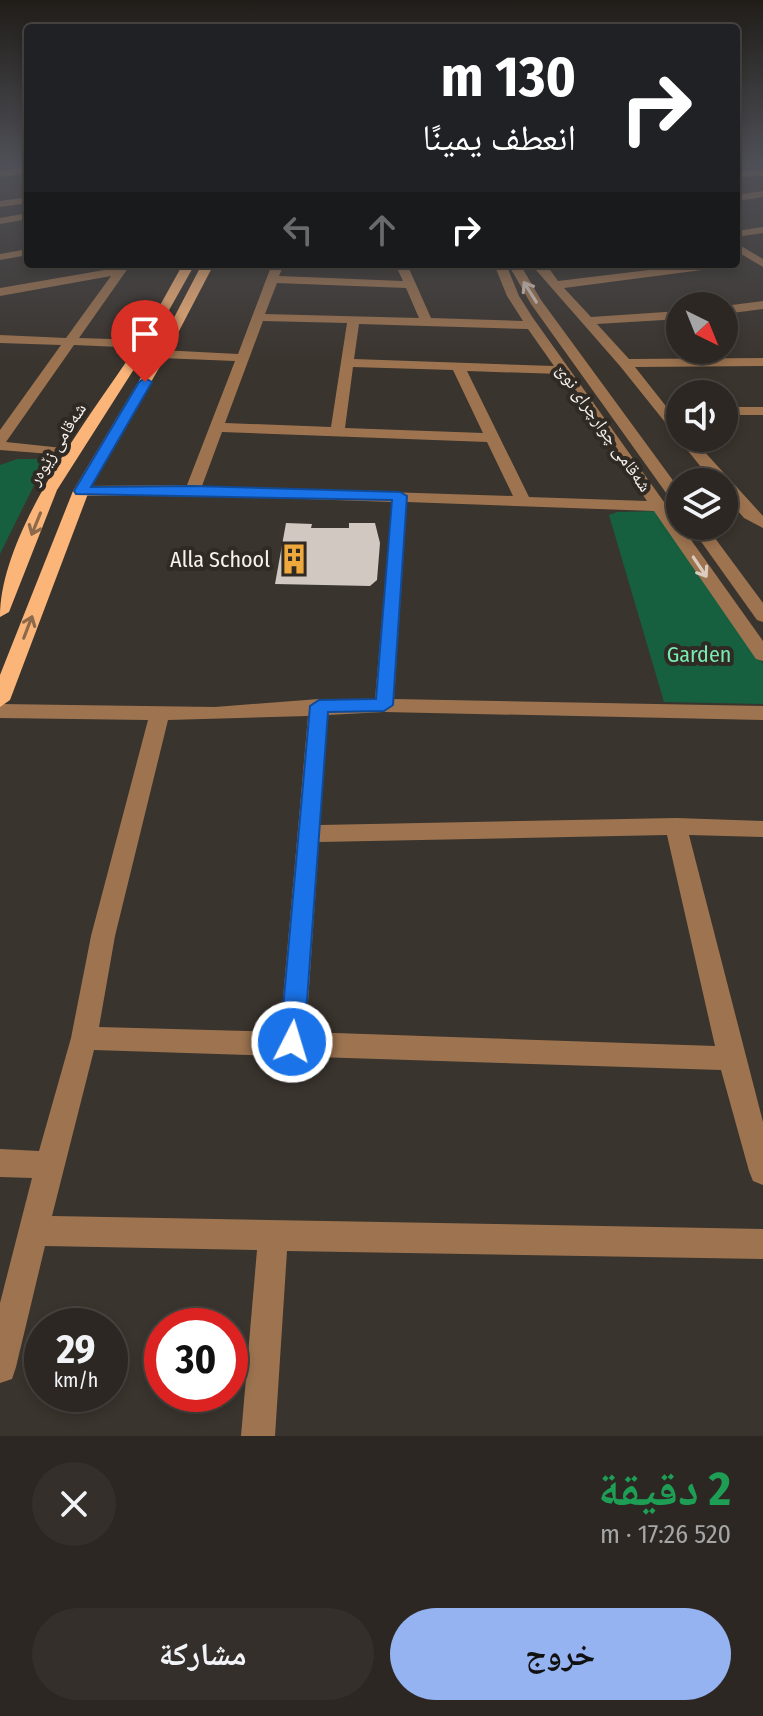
<!DOCTYPE html>
<html lang="ar">
<head>
<meta charset="utf-8">
<style>
	:root { --surface:#2c2722; --page:#342f2a; --text:#f1f3f6; --muted:#a6a5a5; --line:#484440; --accent:#95b2f1 }
	body { margin:0; font-family:"Fira Sans Condensed","Noto Naskh Arabic",sans-serif; background:var(--page); color:var(--text); direction:rtl; height:100vh; display:flex; flex-direction:column; font-size:30px; white-space:nowrap }
	* { box-sizing:border-box; margin:0 }
	p { font-size:26px; color:var(--muted) }
	.icon { flex:none; width:44px; height:44px; fill:none; stroke:currentColor; stroke-width:2; stroke-linecap:round; stroke-linejoin:round }
	.map { position:relative; height:1436px; overflow:hidden; direction:ltr }
	.sheet { display:flex; flex-direction:column; background:var(--surface); flex:1 }
	.sheet>* { flex:none }
	.hud { position:absolute; left:24px; top:24px; width:716px; height:244px; border-radius:8px; box-shadow:0 4px 12px #0003,0 0 0 2px var(--line); direction:rtl; background:#202124; color:#fff; overflow:hidden }
	.needle { width:52px; rotate:137deg }
	.fabs { position:absolute; left:666px; top:292px; display:grid; gap:16px }
	.fabs a { display:grid; place-items:center; width:72px; height:72px; border-radius:50%; background:var(--surface); box-shadow:0 4px 12px #0003,0 0 0 2px var(--line); font-size:40px }
	.speed { position:absolute; left:24px; top:1308px; display:flex; gap:16px; font-size:40px; font-weight:700; text-align:center }
	.speed>* { display:grid; place-content:center; width:104px; height:104px; border-radius:50%; background:var(--surface); box-shadow:0 4px 12px #0003,0 0 0 2px var(--line); line-height:1 }
	.speed small { font-size:20px; font-weight:400 }
	.speed .limit { border:12px solid #d22; background:#fff; color:#111 }
	.pin { position:absolute; display:grid; place-items:center; width:68px; height:68px; color:#fff; margin:-82px -34px; border-radius:50% 50% 50% 0; rotate:-45deg; box-shadow:0 0 8px #0007 }
	.pin .icon { rotate:45deg }
	.me { position:absolute; width:88px; margin:-44px; rotate:5deg; stroke-linejoin:round; filter:drop-shadow(0 0 6px #0008) }
	.turn { display:flex; align-items:center; gap:28px; height:168px; padding:0 32px; font-size:36px }
	.turn .icon { width:104px; height:104px; stroke-width:2.5 }
	.turn b { display:block; font-size:56px; line-height:68px }
	.lanes { display:flex; align-items:center; height:76px; padding:0 32px; background:#0003; justify-content:center; gap:40px; direction:ltr }
	.lanes .off { opacity:.35 }
	.round { display:grid; place-items:center; flex:none; width:84px; height:84px; border-radius:42px; background:var(--page) }
	.headline { display:flex; align-items:center; justify-content:space-between; height:136px; padding:0 32px }
	h1 { font-size:48px; font-weight:700; line-height:60px; color:#1e9e55 }
	.primary-button { display:flex; gap:16px; margin-top:auto; padding:16px 32px }
	.primary-button a { flex:1; height:92px; border-radius:48px; background:var(--accent); color:#111; font-size:32px; font-weight:700; line-height:92px; text-align:center }
	.primary-button a+a { background:var(--page); color:var(--text) }
	.map>svg:first-child { display:block }
	.green { fill:#165f3f }
	.building { fill:#d0c8c1 }
	.lines { fill:none; stroke-linecap:round; stroke-linejoin:round }
	.minor { fill:#9e7450; fill-rule:evenodd }
	.major { fill:#fbb579; fill-rule:evenodd }
	.oneway { stroke:#dcccbf }
	.oneway2 { stroke:#8b694a }
	.route { fill:#1a73e8; stroke:#114b97; stroke-width:2 }
	.labels { text-anchor:middle; dominant-baseline:central; stroke-width:8; stroke-linejoin:round; paint-order:stroke }
	.far-street-label { font-size:18px; fill:#f7f2ee; stroke:#302a24 }
	.poi-label { font-size:22px; fill:#f7f2ee; stroke:#302a24; text-anchor:end }
	.park-label { font-size:22px; fill:#79ebb1; stroke:#302a24 }
</style>
</head>
<body>
<div class="map">
<svg width="763" height="1436" viewBox="0 0 763 1436">
	<rect width="100%" height="100%" fill="#3a342e"/>
	<g class="green">
		<polygon points="17,459 47,459 0,554 0,465"/>
		<polygon points="660,511 763,664 763,704 664,702 609,515 617,512"/>
	</g>
	<polygon class="building" points="286,523 312,524 311,528 349,528 349,523 375,523 380,543 377,580 370,586 275,584"/>
	<g class="lines">
		<g class="minor">
			<polygon points="28,167 28,173 0,177 0,171"/>
			<polygon points="763,170 763,176 736,177 736,171"/>
			<polygon points="763,191 763,197 736,201 736,195"/>
			<polygon points="28,197 28,203 0,207 0,201"/>
			<polygon points="28,213 28,219 0,224 0,218"/>
			<polygon points="763,227 763,233 736,237 736,231"/>
			<polygon points="736,243 763,259 763,267 736,251"/>
			<polygon points="28,249 28,255 0,260 0,254"/>
			<polygon points="119,264 131,264 79,338 144,340 150,344 144,348 74,345 6,442 72,449 77,450 77,456 0,450 0,430 61,345 0,343 0,335 66,338 111,276 0,296 0,288 116,268"/>
			<path d="M272 264H284L279 276 403 281 395 264H407L431 318 523 321 507 296 494 264H506L519 296 533 318 763 641V661L756 659 654 511 407 502 394 699 763 706V720L384 712 328 715 320 825 676 818 763 821V837L689 835 763 1122V1185L753 1181 749 1171 721 1070 94 1050 52 1216 763 1229V1259L287 1251 275 1436H241L257 1250 45 1246 16 1367 12 1379 0 1383V1303L32 1178 0 1177V1149L39 1151 71 1038 91 936 148 720 0 718V704L215 707 319 699H375L392 502 193 495 81 496 73 491 81 486 187 485 235 361 161 358 155 354 161 350 238 354ZM277 283 406 288 419 318 265 314ZM263 321 347 323 331 427 225 423ZM359 324 528 329 554 366 354 359ZM353 367 453 370 483 433 345 428ZM467 371 560 374 647 501 529 497ZM222 432 487 442 513 496 202 486ZM308 716 280 1032 99 1027 115 936 168 720ZM667 835 715 1046 306 1032 319 842Z"/>
			<polygon points="508,264 520,264 541,300 680,490 680,506 674,504 531,304"/>
			<polygon points="534,264 546,264 558,281 698,264 731,264 725,267 564,288 591,317 680,311 680,319 597,324 629,359 763,358 763,366 635,367 680,424 680,438 692,438 763,516 763,528 744,518 724,495 724,482 713,482 620,366 536,270"/>
			<polygon points="763,301 763,309 724,314 724,306"/>
			<rect x="724" y="407" width="39" height="8"/>
			<polygon points="690,526 706,526 763,603 763,622 757,620"/>
		</g>
		<g class="major">
			<path d="M183 264H195L150 344 57 490 9 612 0 617C0 532 88 419 135 349 152 321 167 292 183 264Z"/>
			<polygon points="202,264 214,264 167,354 89,491 10,700 0,707 0,675 73,491 155,354"/>
		</g>
	</g>
	<defs><path id="oneway-shaft" d="M-6 0H5M1.5-3L5.5 0L1.5 3" fill="none" stroke-width="1.6" stroke-linecap="round" stroke-linejoin="round" transform="scale(2)"/></defs>
	<g class="oneway">
		<use href="#oneway-shaft" transform="translate(530 292) rotate(-122)"/>
		<use href="#oneway-shaft" transform="translate(700 567) rotate(56)"/>
	</g>
	<g class="oneway2">
		<use href="#oneway-shaft" transform="translate(36 524) rotate(112)"/>
		<use href="#oneway-shaft" transform="translate(28 627) rotate(-69)"/>
	</g>
	<linearGradient id="sky" x2="0" y2="1"><stop stop-color="#201d19"/><stop offset="0.45" stop-color="#4f5057"/><stop offset="1" stop-color="#4f5057" stop-opacity="0"/></linearGradient>
	<rect width="763" height="366" fill="url(#sky)"/>
	<polygon class="route" points="145,378 152,382 91,487 193,486 400,492 407,496 393,705 384,711 328,712 304,1042 301,1050 292,1053 284,1050 280,1042 310,706 319,700 376,699 392,500 76,494 74,491 139,382"/>
	<defs>
		<g id="building-bare" transform="scale(2.4)"><path d="M-4-6H4V6H1V3H-1V6H-4ZM-2.5-4.3h1.7v1.8h-1.7ZM.8-4.3h1.7v1.8H.8ZM-2.5-1h1.7V.8h-1.7ZM.8-1h1.7V.8H.8Z" fill="#eea83c" stroke="#302a24" stroke-width="2.5" paint-order="stroke"/></g>
	</defs>
	<g fill-rule="evenodd">
		<use href="#building-bare" x="294" y="559"/>
	</g>
	<g class="labels">
		<g class="far-street-label">
			<text transform="translate(604 428) rotate(55)">شەقامی چوارچرای نوێ</text>
			<text transform="translate(57 444) rotate(-58)">شەقامی زێوەر</text>
		</g>
		<g class="poi-label">
			<text x="270" y="559">Alla School</text>
		</g>
		<g class="park-label">
			<text x="699" y="654">Garden</text>
		</g>
	</g>
</svg>
<div class="fabs">
<a><svg class="needle" viewBox="-14 -14 28 28"><path d="M0-13l5 13h-10z" fill="#e53935"/><path d="M0 13l5-13h-10z" fill="#a6a5a5"/></svg></a>
<a><svg class="icon" aria-label="sound" viewBox="0 0 24 24"><path d="M4 9h4l5-4v14l-5-4H4zM17 9q2 3 0 6"/></svg></a>
<a><svg class="icon" aria-label="layers" viewBox="0 0 24 24"><path d="M12 4l9 5-9 5-9-5zM3 14l9 5 9-5"/></svg></a>
</div>
<div class="speed"><div>29<small>km/h</small></div><div class="limit">30</div></div>
<div class="pin" style="left:145px;top:382px;background:#d93025"><svg class="icon" aria-label="arrive" viewBox="0 0 24 24"><path d="M6 21V4h12l-3 4 3 4H6"/></svg></div>
<svg class="me" style="left:292px;top:1042px" viewBox="-20 -20 40 40"><circle r="17" fill="#1a73e8" stroke="#fff" stroke-width="3"/><path d="M0-11L8 9 0 5-8 9z" fill="#fff"/></svg>
<div class="hud">
<div class="turn"><svg class="icon" aria-label="right" viewBox="0 0 24 24"><path d="M7 20v-9h11M14 6l5 5-5 5"/></svg><div><b>130 m</b>انعطف يمينًا</div></div>
<div class="lanes"><svg class="icon off" aria-label="left" viewBox="0 0 24 24"><path d="M17 20v-9H6M10 6l-5 5 5 5"/></svg><svg class="icon off" aria-label="ahead" viewBox="0 0 24 24"><path d="M12 20V5M6 11l6-6 6 6"/></svg><svg class="icon" aria-label="right" viewBox="0 0 24 24"><path d="M7 20v-9h11M14 6l5 5-5 5"/></svg></div>
</div>
</div>
<section class="sheet">
<div class="headline"><div><h1>2 دقيقة</h1><p>520 m · 17:26</p></div><a class="round"><svg class="icon" aria-label="close" viewBox="0 0 24 24"><path d="M6 6l12 12M18 6L6 18"/></svg></a></div>
<div class="primary-button"><a>خروج</a><a>مشاركة</a></div>
</section>
</body>
</html>
